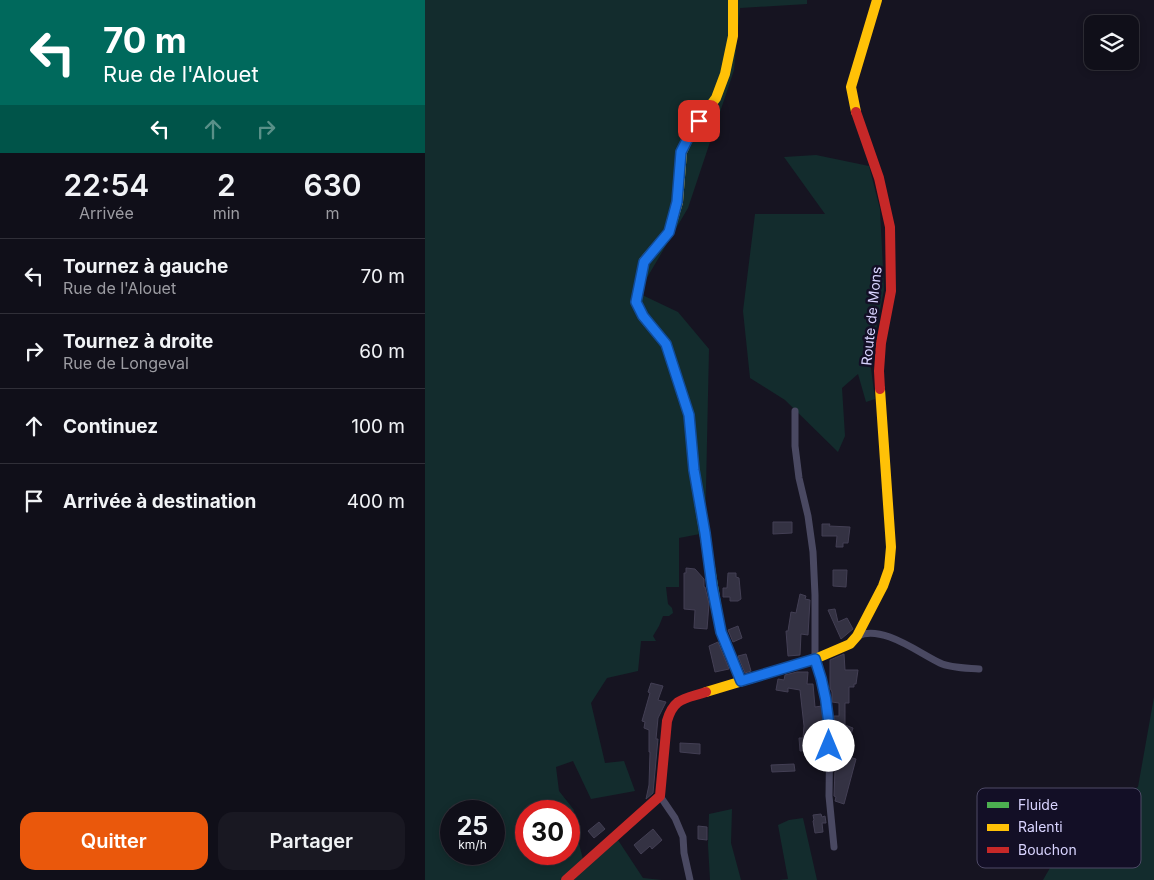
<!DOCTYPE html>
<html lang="fr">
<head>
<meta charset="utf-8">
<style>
	:root { --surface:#100f19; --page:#191822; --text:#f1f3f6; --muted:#9c9ca2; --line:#302f38; --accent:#ea580c }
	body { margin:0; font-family:Inter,sans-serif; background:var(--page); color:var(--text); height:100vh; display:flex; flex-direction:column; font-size:19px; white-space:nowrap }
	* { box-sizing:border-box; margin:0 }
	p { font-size:16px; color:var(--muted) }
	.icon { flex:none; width:28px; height:28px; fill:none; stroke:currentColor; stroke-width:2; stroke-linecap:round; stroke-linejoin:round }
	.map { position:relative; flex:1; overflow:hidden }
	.sheet { display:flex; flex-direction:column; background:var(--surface); width:425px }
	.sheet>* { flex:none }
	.top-card { background:#00695c; color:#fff; overflow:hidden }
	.fabs { position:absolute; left:659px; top:15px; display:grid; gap:10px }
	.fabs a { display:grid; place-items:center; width:55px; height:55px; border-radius:10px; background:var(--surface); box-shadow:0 2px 8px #0003,0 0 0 1px var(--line); font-size:25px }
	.speed { position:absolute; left:15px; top:800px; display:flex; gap:10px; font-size:25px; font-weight:700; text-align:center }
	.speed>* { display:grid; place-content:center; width:65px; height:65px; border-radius:50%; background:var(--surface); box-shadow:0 2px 8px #0003,0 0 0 1px var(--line); line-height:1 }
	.speed small { font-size:12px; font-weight:400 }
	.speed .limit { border:8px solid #d22; background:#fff; color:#111 }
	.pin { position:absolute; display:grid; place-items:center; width:42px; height:42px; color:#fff; margin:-21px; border-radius:10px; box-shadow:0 2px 8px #0006 }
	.me { position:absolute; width:55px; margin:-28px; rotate:0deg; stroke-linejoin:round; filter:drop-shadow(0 0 4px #0008) }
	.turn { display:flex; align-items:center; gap:18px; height:105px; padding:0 20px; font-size:22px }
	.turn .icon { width:65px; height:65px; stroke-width:2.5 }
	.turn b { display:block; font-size:35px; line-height:42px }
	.lanes { display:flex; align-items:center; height:48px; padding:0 20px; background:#0003; justify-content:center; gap:25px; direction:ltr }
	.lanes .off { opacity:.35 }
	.eta { display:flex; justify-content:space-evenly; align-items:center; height:85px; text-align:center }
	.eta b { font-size:30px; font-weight:600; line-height:35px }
	.primary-button { display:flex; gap:10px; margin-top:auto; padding:10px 20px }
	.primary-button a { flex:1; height:58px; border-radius:15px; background:var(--accent); color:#fff; font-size:20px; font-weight:600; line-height:58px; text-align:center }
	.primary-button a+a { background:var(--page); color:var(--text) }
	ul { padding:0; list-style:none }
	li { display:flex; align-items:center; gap:15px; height:75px; padding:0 20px; border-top:1px solid var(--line) }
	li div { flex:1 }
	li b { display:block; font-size:19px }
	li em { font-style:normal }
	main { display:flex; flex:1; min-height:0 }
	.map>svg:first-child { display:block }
	.green { fill:#132c2d; fill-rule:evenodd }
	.building { fill:#343243; stroke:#433f54 }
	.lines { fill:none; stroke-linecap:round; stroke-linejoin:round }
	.street { stroke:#4a4962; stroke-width:7 }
	.fast { stroke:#4caf50; stroke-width:10 }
	.slow { stroke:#ffc107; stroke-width:10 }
	.jam { stroke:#c62828; stroke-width:10 }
	.route-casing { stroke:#114b97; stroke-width:12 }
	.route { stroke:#1a73e8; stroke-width:9 }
	.labels { text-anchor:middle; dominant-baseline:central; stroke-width:5; stroke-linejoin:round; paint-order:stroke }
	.street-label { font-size:14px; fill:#d9d4ff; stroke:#130f26 }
	.key { fill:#130f26; stroke:#4e4a67; stroke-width:1 }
	.key-label { font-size:14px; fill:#d9d4ff }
</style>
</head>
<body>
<main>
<section class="sheet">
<div class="top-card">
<div class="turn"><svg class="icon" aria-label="left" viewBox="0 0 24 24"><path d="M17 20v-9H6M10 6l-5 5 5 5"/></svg><div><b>70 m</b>Rue de l'Alouet</div></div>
<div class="lanes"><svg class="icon" aria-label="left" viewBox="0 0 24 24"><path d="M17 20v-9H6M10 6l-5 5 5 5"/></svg><svg class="icon off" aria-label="ahead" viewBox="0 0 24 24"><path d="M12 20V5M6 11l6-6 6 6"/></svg><svg class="icon off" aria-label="right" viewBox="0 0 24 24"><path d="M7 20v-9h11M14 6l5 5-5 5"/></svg></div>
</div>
<div class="eta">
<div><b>22:54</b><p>Arrivée</p></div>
<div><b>2</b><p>min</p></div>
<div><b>630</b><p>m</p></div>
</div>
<ul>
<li><svg class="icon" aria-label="left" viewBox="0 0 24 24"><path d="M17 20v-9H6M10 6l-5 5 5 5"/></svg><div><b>Tournez à gauche</b><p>Rue de l'Alouet</p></div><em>70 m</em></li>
<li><svg class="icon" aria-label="right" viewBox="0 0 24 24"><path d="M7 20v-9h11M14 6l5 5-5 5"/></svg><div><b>Tournez à droite</b><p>Rue de Longeval</p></div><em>60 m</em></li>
<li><svg class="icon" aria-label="ahead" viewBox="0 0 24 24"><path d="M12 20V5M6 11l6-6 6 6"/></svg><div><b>Continuez</b></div><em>100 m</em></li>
<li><svg class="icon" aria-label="arrive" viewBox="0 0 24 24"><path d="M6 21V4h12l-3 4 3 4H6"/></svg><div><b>Arrivée à destination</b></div><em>400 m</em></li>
</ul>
<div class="primary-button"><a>Quitter</a><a>Partager</a></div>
</section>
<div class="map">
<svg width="729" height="880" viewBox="0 0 729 880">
	<rect width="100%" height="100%" fill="#161421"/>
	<g class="green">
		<path d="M0 0H382V4L315 8 309 70 263 208 213 293 253 312 284 349 280 533 254 538V587H241L243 604 247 608 248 613 244 616H238L234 626 228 636 231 641H216L213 671 182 678 166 703 180 763 199 761 210 791 166 799 148 761 131 767 134 791 149 810 147 817 160 867 191 837 218 878 237 880H0ZM26 811H69V854H26ZM101 811H144V854H101Z"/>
		<polygon points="391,155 444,166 455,209 459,290 445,361 450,399 441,402 433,374 417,388 420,436 413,452 360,400 325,378 318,311 330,214 400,214 359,157"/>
		<polygon points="729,697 729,880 618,880 648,828 713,787"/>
		<polygon points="307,809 306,843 316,880 285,880 283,845 284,814"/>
		<polygon points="378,818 392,880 354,880 363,879 353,825 364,820"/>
	</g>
	<g class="building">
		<polygon points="348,522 367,522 367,533 348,534"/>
		<polygon points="397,524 405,524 404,526 425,527 423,543 418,543 418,547 411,547 412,536 397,536"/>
		<polygon points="261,568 270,569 279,579 279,587 280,587 284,604 282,629 269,628 270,610 259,609 259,573 261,573"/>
		<polygon points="408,570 422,570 421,587 408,586"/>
		<polygon points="303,573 311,573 311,577 314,578 316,599 313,601 305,601 305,597 298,597 298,588 302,588"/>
		<polygon points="375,594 381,596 380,599 385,600 383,635 376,634 375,655 363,656 361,631 363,631 366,612 371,613"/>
		<polygon points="410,609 413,622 422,618 428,629 416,639 403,610"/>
		<polygon points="313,626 317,638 308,642 303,630"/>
		<polygon points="293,642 304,669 290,672 284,646"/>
		<polygon points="321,654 326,671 320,673 313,656"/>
		<polygon points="419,654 420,670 433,670 431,684 429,684 429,687 424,687 424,703 420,703 420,725 428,728 423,745 410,741 414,727 414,724 410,724 409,716 414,716 414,703 407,702 407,692 405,688 405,660"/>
		<polygon points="372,672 383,672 382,684 388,684 390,707 397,706 400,721 399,733 393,733 394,750 375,751 374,738 378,738 379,726 375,690 363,688 363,692 351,690 353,679 359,680 360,675"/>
		<polygon points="226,683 238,686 233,700 241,702 233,718 231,739 233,739 228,793 221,799 224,785 225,752 224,752 224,730 219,728 220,722 217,721 225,693 223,692"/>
		<polygon points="255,743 275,744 275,754 255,752"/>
		<polygon points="414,754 431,759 419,804 410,801 411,797 409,796 410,769"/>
		<polygon points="369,764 370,771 347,772 346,765"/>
		<polygon points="396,814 397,817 400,816 401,823 397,823 398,832 390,833 388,821 389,820 388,815"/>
		<polygon points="174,822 180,829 169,838 163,831"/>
		<polygon points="273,826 282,827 282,840 273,839"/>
		<polygon points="228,829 237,840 227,849 225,846 216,854 209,845"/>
	</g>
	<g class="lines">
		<g class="street">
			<polyline points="370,411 370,446 374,478 383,516 388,552 390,595 390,659 399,689 405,721 404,796 409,847"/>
			<path d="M433 636C456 624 494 653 515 663 525 668 542 668 554 669"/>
			<polyline points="235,796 250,818 258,837 259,853 265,880"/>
		</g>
		<polyline class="fast" points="219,318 241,344 264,415 269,470 292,610"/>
		<g class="slow">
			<polyline points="431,112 426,87 452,0"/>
			<polyline points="219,318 211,302 219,261 244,232 253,202 257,152 266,132 291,98 300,74 308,36 308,0"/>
			<polyline points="281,692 390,659 425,644 432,636 458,586 464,569 466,547 455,389"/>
		</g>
		<g class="jam">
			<polyline points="431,112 454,178 465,227 466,291 456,343 454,371 455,389"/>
			<polyline points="292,610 296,632 316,681"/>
			<path d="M141 880 235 796 242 721C249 697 260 699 281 692"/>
		</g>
	</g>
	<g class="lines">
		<g class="route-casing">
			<path id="route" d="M274 121 266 132 256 152 252 202 244 232 219 262 211 302 218 316 241 344 264 415 269 470 280 533 287 586 296 632 316 681 390 659C400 687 405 716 404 746"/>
		</g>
		<use href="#route" class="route"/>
	</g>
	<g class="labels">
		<g class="street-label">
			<text transform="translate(446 316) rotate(-84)">Route de Mons</text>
		</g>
	</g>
	<rect x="552" y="788" width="164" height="80" rx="8" class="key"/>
	<rect x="562" y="802" width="22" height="6" fill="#4caf50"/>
	<rect x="562" y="824" width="22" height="7" fill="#ffc107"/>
	<rect x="562" y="847" width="22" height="6" fill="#c62828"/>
	<g class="key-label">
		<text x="593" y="810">Fluide</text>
		<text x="593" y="832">Ralenti</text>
		<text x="593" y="855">Bouchon</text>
	</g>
</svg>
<div class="fabs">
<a><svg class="icon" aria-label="layers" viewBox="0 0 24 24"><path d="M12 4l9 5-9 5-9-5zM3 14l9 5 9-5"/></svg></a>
</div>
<div class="speed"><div>25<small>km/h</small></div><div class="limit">30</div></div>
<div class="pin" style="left:274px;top:121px;background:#d93025"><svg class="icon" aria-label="arrive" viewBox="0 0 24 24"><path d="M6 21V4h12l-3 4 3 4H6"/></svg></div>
<svg class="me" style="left:404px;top:746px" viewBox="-20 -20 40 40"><circle r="19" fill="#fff"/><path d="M0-13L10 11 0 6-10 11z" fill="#1a73e8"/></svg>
</div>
</main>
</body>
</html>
